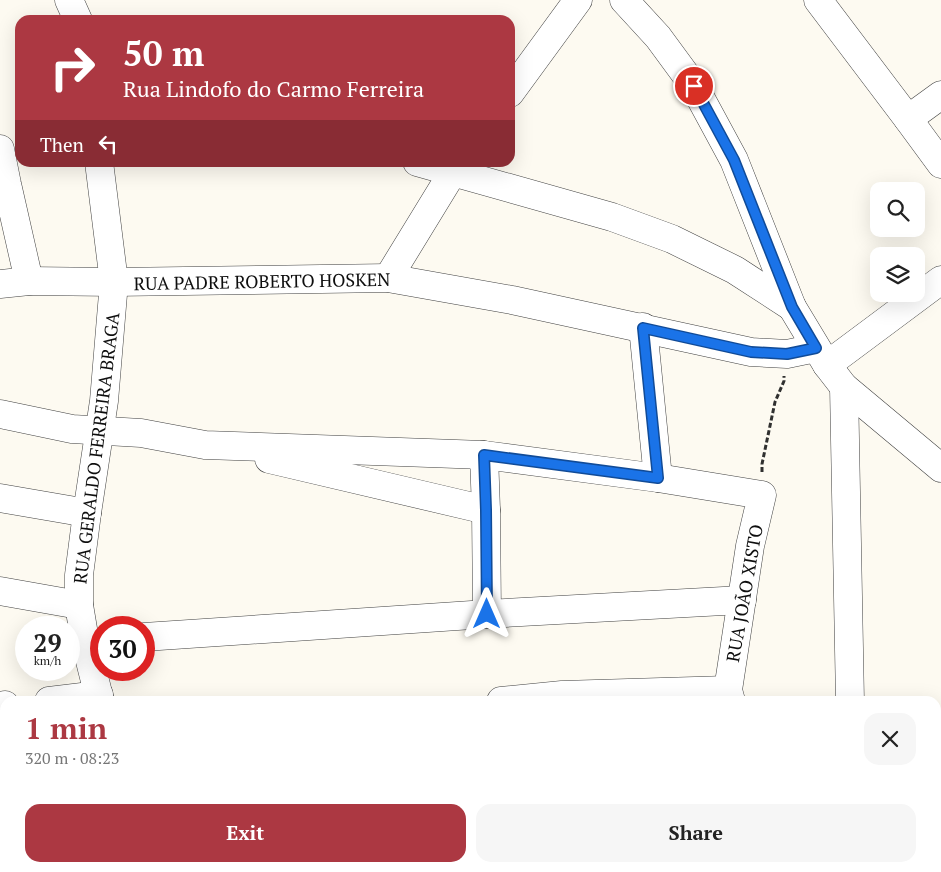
<!DOCTYPE html>
<html lang="en">
<head>
<meta charset="utf-8">
<style>
	:root { --surface:#fff; --page:#f6f6f6; --text:#222; --muted:#767676; --accent:#ac3842 }
	body { margin:0; font-family:"PT Serif",serif; background:var(--page); color:var(--text); height:100vh; display:flex; flex-direction:column; font-size:19px; white-space:nowrap }
	* { box-sizing:border-box; margin:0 }
	p { font-size:16px; color:var(--muted) }
	.icon { flex:none; width:28px; height:28px; fill:none; stroke:currentColor; stroke-width:2; stroke-linecap:round; stroke-linejoin:round }
	.map { position:relative; flex:1; overflow:hidden }
	.panel { position:absolute; left:0px; top:696px; width:941px; height:176px; display:flex; flex-direction:column; background:var(--surface); border-radius:15px 15px 0 0; box-shadow:0 5px 20px #0002 }
	.panel>* { flex:none }
	.top-card { position:absolute; left:15px; top:15px; width:500px; height:152px; border-radius:15px; box-shadow:0 5px 20px #0002; background:#ac3842; color:#fff; overflow:hidden }
	.tools { position:absolute; left:870px; top:182px; display:grid; gap:10px }
	.tools a { display:grid; place-items:center; width:55px; height:55px; border-radius:10px; background:var(--surface); box-shadow:0 5px 20px #0002; font-size:25px }
	.speed { position:absolute; left:15px; top:616px; display:flex; gap:10px; font-size:25px; font-weight:700; text-align:center }
	.speed>* { display:grid; place-content:center; width:65px; height:65px; border-radius:50%; background:var(--surface); box-shadow:0 5px 20px #0002; line-height:1 }
	.speed small { font-size:12px; font-weight:400 }
	.speed .limit { border:8px solid #d22; background:#fff; color:#111 }
	.pin { position:absolute; display:grid; place-items:center; width:42px; height:42px; color:#fff; margin:-21px; border:2px solid #fff; border-radius:50%; box-shadow:0 1px 5px #0007 }
	.me { position:absolute; width:55px; margin:-28px; rotate:0deg; stroke-linejoin:round; filter:drop-shadow(0 0 4px #0008) }
	.turn { display:flex; align-items:center; gap:18px; height:105px; padding:0 25px; font-size:22px }
	.turn .icon { width:65px; height:65px; stroke-width:2.5 }
	.turn b { display:block; font-size:35px; line-height:42px }
	.then { display:flex; align-items:center; height:48px; padding:0 25px; background:#0003; gap:10px; font-size:19px }
	.round { display:grid; place-items:center; flex:none; width:52px; height:52px; border-radius:15px; background:var(--page) }
	.overview { display:flex; align-items:center; justify-content:space-between; height:85px; padding:0 25px }
	h1 { font-size:30px; font-weight:700; line-height:38px; color:var(--accent) }
	.action { display:flex; gap:10px; margin-top:auto; padding:10px 25px }
	.action a { flex:1; height:58px; border-radius:15px; background:var(--accent); color:#fff; font-size:20px; font-weight:700; line-height:58px; text-align:center }
	.action a+a { background:var(--page); color:var(--text) }
	.map>svg:first-child { display:block }
	.lines { fill:none; stroke-linecap:round; stroke-linejoin:round }
	.minor-casing { stroke:#414141; stroke-width:29 }
	.path { stroke:#303030; stroke-width:3; stroke-dasharray:5 2.5; stroke-linecap:butt }
	.minor { stroke:#fff; stroke-width:28 }
	.route-casing { stroke:#114b97; stroke-width:12 }
	.route { stroke:#1a73e8; stroke-width:9 }
	.labels { text-anchor:middle; dominant-baseline:central; stroke-width:5; stroke-linejoin:round; paint-order:stroke }
	.street-label { font-size:18px; fill:#0e0e0e; stroke:#fff }
</style>
</head>
<body>
<div class="map">
<svg width="941" height="872" viewBox="0 0 941 872">
	<rect width="100%" height="100%" fill="#fdfaf1"/>
	<g class="lines">
		<g class="minor-casing">
			<g id="minor">
				<polyline points="69,0 78,20"/>
				<polyline points="624,0 658,37 694,86 734,160 792,307 827,365 844,387 941,468"/>
				<polyline points="818,0 908,119 941,164"/>
				<polyline points="510,93 578,0"/>
				<polyline points="908,119 941,95"/>
				<polyline points="0,149 7,184 29,281"/>
				<polyline points="99,162 114,282 104,401 87,513 79,575 79,605 85,641 100,701"/>
				<polyline points="417,162 612,217 672,239 735,270 792,307"/>
				<polyline points="388,278 459,162"/>
				<polyline points="0,284 29,281 114,282 388,278 512,300 751,352 787,354 816,348"/>
				<polyline points="643,327 658,478"/>
				<polyline points="827,365 941,280"/>
				<polyline points="844,387 850,701"/>
				<polyline points="0,414 72,429 141,433 205,445 484,455 658,478 762,495 750,546 728,690 731,701"/>
				<polyline points="484,455 486,510 487,614"/>
				<polyline points="269,459 486,510"/>
				<polyline points="0,498 87,513"/>
				<polyline points="0,591 79,605"/>
				<polyline points="144,637 487,614 742,600"/>
				<polyline points="49,701 99,695"/>
				<polyline points="501,701 562,695 728,690"/>
				<polyline points="0,706 5,705"/>
				<polyline points="115,868 116,872"/>
				<polyline points="534,868 534,872"/>
				<polyline points="740,868 740,872"/>
				<polyline points="854,868 854,872"/>
				<polyline points="327,872 371,869"/>
			</g>
		</g>
		<polyline class="path" points="762,472 762,464 775,402 784,381 784,376"/>
		<use href="#minor" class="minor"/>
	</g>
	<g class="lines">
		<g class="route-casing">
			<polyline id="route" points="487,614 486,510 484,455 658,478 643,328 751,352 787,354 816,348 792,307 734,160 694,86"/>
		</g>
		<use href="#route" class="route"/>
	</g>
	<g class="labels">
		<g class="street-label">
			<text transform="translate(262 281) rotate(-1)">RUA PADRE ROBERTO HOSKEN</text>
			<text transform="translate(96 448) rotate(-83)">RUA GERALDO FERREIRA BRAGA</text>
			<text transform="translate(744 593) rotate(-80)">RUA JOÃO XISTO</text>
		</g>
	</g>
</svg>
<div class="tools">
<a><svg class="icon" aria-label="search" viewBox="0 0 24 24"><circle cx="10" cy="10" r="6"/><path d="M15 15l6 6"/></svg></a>
<a><svg class="icon" aria-label="layers" viewBox="0 0 24 24"><path d="M12 4l9 5-9 5-9-5zM3 14l9 5 9-5"/></svg></a>
</div>
<div class="speed"><div>29<small>km/h</small></div><div class="limit">30</div></div>
<div class="pin" style="left:694px;top:86px;background:#d93025"><svg class="icon" aria-label="arrive" viewBox="0 0 24 24"><path d="M6 21V4h12l-3 4 3 4H6"/></svg></div>
<svg class="me" style="left:487px;top:614px" viewBox="-20 -20 40 40"><path d="M0-17L14 15 0 8-14 15z" fill="#1a73e8" stroke="#fff" stroke-width="4"/></svg>
<div class="top-card">
<div class="turn"><svg class="icon" aria-label="right" viewBox="0 0 24 24"><path d="M7 20v-9h11M14 6l5 5-5 5"/></svg><div><b>50 m</b>Rua Lindofo do Carmo Ferreira</div></div>
<div class="then">Then<svg class="icon" aria-label="left" viewBox="0 0 24 24"><path d="M17 20v-9H6M10 6l-5 5 5 5"/></svg></div>
</div>
<section class="panel">
<div class="overview"><div><h1>1 min</h1><p>320 m · 08:23</p></div><a class="round"><svg class="icon" aria-label="close" viewBox="0 0 24 24"><path d="M6 6l12 12M18 6L6 18"/></svg></a></div>
<div class="action"><a>Exit</a><a>Share</a></div>
</section>
</div>
</body>
</html>
